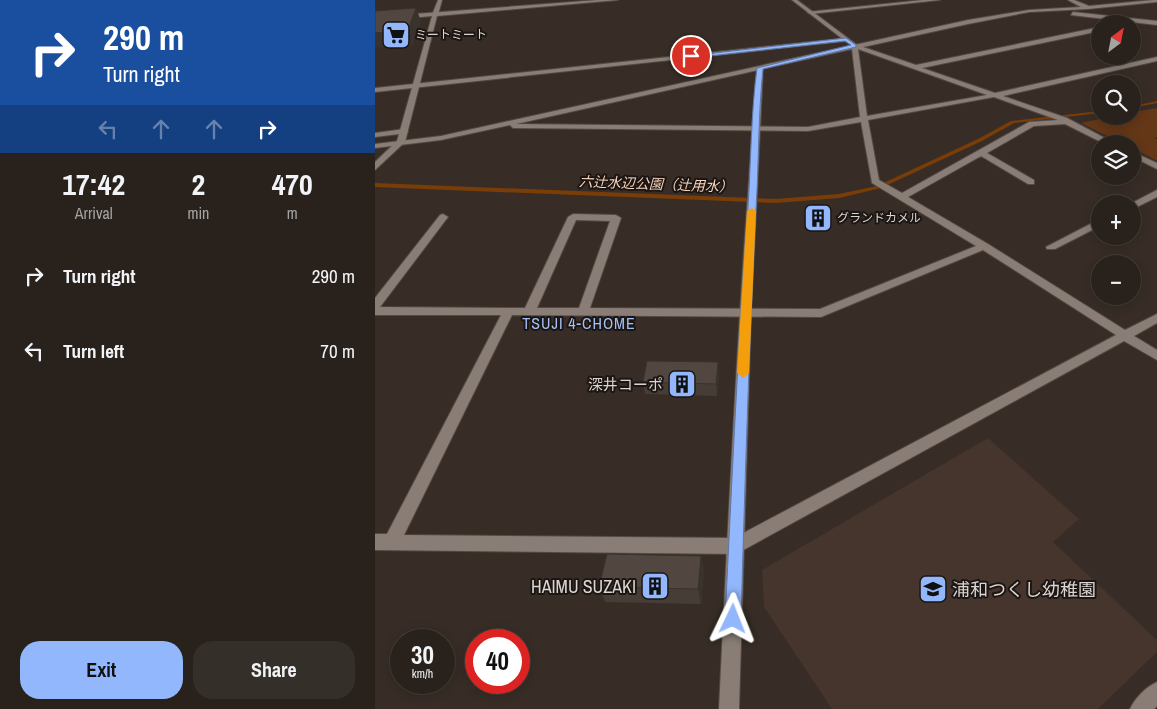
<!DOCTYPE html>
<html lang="en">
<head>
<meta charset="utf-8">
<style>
	:root { --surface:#29221c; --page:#352f29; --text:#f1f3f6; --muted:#a5a4a3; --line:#453f3b; --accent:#93b7fd }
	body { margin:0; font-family:"Archivo Narrow","Noto Sans JP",sans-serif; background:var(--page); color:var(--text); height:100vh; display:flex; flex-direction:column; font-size:19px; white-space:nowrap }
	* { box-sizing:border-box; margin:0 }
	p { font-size:16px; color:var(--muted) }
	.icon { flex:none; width:28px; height:28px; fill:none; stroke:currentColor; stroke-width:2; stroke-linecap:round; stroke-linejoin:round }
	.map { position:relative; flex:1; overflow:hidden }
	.details { display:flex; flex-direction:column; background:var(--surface); width:375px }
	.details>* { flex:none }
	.guide { background:#1a4fa0; color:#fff; overflow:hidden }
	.needle { width:32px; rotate:32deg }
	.buttons { position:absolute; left:716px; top:15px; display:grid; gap:10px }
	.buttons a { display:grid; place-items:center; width:50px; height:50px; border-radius:50%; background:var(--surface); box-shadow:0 2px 12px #0003,0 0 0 1px var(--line); font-size:25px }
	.speed { position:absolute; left:15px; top:629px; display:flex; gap:10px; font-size:25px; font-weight:700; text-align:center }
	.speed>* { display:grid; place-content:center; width:65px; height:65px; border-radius:50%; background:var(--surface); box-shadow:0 2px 12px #0003,0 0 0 1px var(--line); line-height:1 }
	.speed small { font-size:12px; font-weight:400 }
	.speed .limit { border:8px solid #d22; background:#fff; color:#111 }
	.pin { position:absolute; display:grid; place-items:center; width:42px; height:42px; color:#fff; margin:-21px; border:2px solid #fff; border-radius:50%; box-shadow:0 1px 5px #0007 }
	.me { position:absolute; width:55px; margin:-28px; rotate:2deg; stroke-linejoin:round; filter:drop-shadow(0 0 4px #0008) }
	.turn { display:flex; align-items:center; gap:18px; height:105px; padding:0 20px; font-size:22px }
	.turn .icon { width:65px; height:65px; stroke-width:2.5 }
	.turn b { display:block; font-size:35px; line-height:42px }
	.lanes { display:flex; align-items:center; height:48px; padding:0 20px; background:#0003; justify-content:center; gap:25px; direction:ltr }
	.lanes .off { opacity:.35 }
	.eta { display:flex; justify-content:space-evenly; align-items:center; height:85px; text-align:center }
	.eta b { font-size:30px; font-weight:700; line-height:35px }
	.cta { display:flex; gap:10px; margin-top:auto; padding:10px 20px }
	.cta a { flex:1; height:58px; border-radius:20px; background:var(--accent); color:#111; font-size:20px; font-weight:700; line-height:58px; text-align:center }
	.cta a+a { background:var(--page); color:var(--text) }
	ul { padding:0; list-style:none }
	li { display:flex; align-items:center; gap:15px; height:75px; padding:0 20px }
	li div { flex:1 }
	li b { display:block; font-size:19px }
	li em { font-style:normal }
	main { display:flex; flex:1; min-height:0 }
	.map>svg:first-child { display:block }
	.built { fill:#45352c }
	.green { fill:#643717 }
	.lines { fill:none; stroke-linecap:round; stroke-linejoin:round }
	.stream { fill:#7b3d08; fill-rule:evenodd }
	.minor-casing { stroke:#534a45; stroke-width:2 }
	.tertiary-casing { stroke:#534a45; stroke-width:2 }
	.minor { fill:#897d76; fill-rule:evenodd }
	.tertiary { fill:#897d76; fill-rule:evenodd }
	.wall { fill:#473d37 }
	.shaded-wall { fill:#39322d }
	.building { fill:#524740; stroke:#39322d }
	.route { fill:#93b7fd; stroke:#6077a4 }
	.slow { fill:#f59e0b }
	.labels { text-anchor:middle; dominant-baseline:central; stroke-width:4; stroke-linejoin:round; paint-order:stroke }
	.far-poi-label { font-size:12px; fill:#dbd4d0; stroke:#1b1613; text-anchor:start }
	.far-water-label { font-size:14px; font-style:italic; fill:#f9d3bb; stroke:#1b1613 }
	.poi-label { font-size:15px; fill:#dbd4d0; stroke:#1b1613; text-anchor:end }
	.neighbourhood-label { font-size:16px; letter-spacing:1px; fill:#a4bff3; stroke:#1b1613 }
	.near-poi-label { font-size:18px; fill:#dbd4d0; stroke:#1b1613; text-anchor:end }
</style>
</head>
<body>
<main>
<section class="details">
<div class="guide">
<div class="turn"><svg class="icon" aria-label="right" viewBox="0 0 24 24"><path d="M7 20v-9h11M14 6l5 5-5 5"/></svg><div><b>290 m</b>Turn right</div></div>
<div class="lanes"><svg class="icon off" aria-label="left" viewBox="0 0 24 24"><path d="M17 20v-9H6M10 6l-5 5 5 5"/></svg><svg class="icon off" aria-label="ahead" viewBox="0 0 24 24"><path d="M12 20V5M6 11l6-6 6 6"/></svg><svg class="icon off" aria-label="ahead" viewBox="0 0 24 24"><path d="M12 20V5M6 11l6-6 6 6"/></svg><svg class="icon" aria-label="right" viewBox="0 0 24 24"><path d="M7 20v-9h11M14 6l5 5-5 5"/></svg></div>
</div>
<div class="eta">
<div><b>17:42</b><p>Arrival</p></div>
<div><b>2</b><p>min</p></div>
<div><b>470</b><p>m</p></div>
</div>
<ul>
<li><svg class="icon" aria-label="right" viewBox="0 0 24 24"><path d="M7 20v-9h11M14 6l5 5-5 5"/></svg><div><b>Turn right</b></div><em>290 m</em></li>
<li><svg class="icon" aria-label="left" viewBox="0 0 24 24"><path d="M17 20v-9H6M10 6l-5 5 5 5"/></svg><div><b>Turn left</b></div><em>70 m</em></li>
</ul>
<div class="cta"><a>Exit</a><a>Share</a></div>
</section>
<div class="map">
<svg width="782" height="709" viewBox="0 0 782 709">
	<rect width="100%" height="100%" fill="#372d26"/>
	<polygon class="built" points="613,438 704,519 678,542 782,640 782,652 723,709 457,709 389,607 387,570"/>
	<polygon class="green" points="782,108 782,137 779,138 782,139 782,161 758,148 758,144 748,144 706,123 738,116 758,116 758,112"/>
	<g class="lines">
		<g class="stream">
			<polygon points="782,101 782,103 758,108 758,106"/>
			<polygon points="725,111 725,113 639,123 607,141 506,188 464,198 401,203 0,187 0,183 401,199 464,194 502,186 603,139 636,121"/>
		</g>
		<g class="minor-casing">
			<g id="minor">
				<polygon points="63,0 67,0 63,15 60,17 57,15"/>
				<polygon points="548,0 565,0 435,14 432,12"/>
				<path d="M693 0H699L714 6 778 0H782V2L713 9 654 12 593 24 488 47 541 65 725 27V31L547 68 620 93 782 57V61L628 96 692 118 741 144H730L690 124 659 126 612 153 659 180V184H653L606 156 533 197 613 244 750 330 782 314V323L759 336 782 350V360L749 341 361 554 0 550V534H12L126 315H0V298L65 215 68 214 73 217 5 307 150 308 193 217 198 214 241 215 246 218 215 308 445 309 601 246 497 183 486 122 433 131 138 128 135 125 66 140 0 148V144L66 136 593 20 654 10 706 7ZM477 49 485 117 433 127 141 124ZM483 49 612 95 492 116ZM619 97 683 120 654 122 527 193 504 180 493 120ZM201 220 235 221 204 308H162ZM608 250 741 335 359 538 29 535 137 315 446 317Z"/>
				<polygon points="698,12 782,21 782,25 696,15"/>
				<polygon points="473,38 471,41 0,92 0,88"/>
				<polygon points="29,129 33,131 32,133 0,137 0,133"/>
				<polygon points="758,152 782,163 782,169 758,157"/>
				<polygon points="782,190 782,197 758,209 758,204 755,204"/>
				<polygon points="725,219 725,226 680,249 672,249 671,247"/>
				<path d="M782 682V706L779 709H755C760 698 771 687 782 682Z"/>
			</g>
		</g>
		<g class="tertiary-casing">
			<g id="tertiary">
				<polygon points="223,0 243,0 62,16 30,142 0,170 0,162 22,141 57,16 0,21 0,17"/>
				<polygon points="417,0 422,0 482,45 482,47 478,47"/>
				<path d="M385 66 388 68 376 313 364 709H344C352 542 360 374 372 207 376 161 377 114 382 68Z"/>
			</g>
		</g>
		<use href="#minor" class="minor"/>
		<use href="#tertiary" class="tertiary"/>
	</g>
	<g class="wall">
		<polygon points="344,374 342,396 270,394 268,382"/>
		<polygon points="326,556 329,571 326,604 230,602 224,587"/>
	</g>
	<g class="shaded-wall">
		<polygon points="41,8 46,21 38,45 0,48 0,33"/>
		<polygon points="343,362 344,374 342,396 341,384"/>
		<polygon points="326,556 329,571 326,604 323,589"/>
	</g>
	<g class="building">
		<polygon points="41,8 33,30 0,33 0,11"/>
		<polygon points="272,361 343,362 341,384 268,382"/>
		<polygon points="232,554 326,556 323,589 224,587"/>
	</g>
	<path class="route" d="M471 38 481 45V47L388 69C383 115 384 162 381 209 374 345 370 482 366 619L364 625 358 627 352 625 350 619C357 481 363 344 373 207 376 161 376 114 382 68L476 45 470 41 316 58 313 56Z"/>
	<polygon class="slow" points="377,208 381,211 374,373 368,378 362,373 372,211"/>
	<defs>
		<g id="supermarket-square" transform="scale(1.4375)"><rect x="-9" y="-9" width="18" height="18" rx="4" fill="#93b7fd" stroke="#1b1613"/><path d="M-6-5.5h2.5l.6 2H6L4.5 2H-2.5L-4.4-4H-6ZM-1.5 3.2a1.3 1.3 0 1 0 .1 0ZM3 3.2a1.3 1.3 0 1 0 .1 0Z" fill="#111"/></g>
		<g id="building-square" transform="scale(1.4375)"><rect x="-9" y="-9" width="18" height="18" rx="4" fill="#93b7fd" stroke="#1b1613"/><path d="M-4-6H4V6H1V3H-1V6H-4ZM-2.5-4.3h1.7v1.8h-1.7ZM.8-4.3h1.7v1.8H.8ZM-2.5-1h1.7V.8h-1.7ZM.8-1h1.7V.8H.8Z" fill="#111"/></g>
		<g id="school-square" transform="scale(1.4375)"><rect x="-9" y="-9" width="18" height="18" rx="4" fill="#93b7fd" stroke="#1b1613"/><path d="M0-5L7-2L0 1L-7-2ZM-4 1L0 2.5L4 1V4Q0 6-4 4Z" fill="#111"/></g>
	</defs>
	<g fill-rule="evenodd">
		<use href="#supermarket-square" x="21" y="35"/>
		<use href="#building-square" x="443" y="218"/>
		<use href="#building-square" x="307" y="384"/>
		<use href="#building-square" x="280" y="586"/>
		<use href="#school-square" x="558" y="589"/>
	</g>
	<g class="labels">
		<g class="far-poi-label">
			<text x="40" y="35">ミートミート</text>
			<text x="462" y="218">グランドカメル</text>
		</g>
		<g class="far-water-label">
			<text transform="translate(281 184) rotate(2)">六辻水辺公園（辻用水）</text>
		</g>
		<g class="poi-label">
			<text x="288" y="384">深井コーポ</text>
		</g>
		<g class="neighbourhood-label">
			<text x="204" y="323">TSUJI 4-CHOME</text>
		</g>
		<g class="near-poi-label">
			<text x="261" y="586">HAIMU SUZAKI</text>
			<text x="577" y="589" text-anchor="start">浦和つくし幼稚園</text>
		</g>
	</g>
</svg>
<div class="buttons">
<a><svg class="needle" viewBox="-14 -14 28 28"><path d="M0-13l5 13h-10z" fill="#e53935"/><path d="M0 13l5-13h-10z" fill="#a5a4a3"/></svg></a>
<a><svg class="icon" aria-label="search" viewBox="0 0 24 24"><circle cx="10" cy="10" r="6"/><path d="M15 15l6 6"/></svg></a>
<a><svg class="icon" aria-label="layers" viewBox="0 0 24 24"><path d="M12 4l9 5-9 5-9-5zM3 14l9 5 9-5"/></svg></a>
<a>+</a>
<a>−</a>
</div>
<div class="speed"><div>30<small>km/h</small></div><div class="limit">40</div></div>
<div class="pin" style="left:316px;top:56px;background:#d93025"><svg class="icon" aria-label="arrive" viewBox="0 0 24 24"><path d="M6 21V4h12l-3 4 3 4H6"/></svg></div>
<svg class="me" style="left:358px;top:619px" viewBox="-20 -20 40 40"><path d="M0-17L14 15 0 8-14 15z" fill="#93b7fd" stroke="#fff" stroke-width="4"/></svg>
</div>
</main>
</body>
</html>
